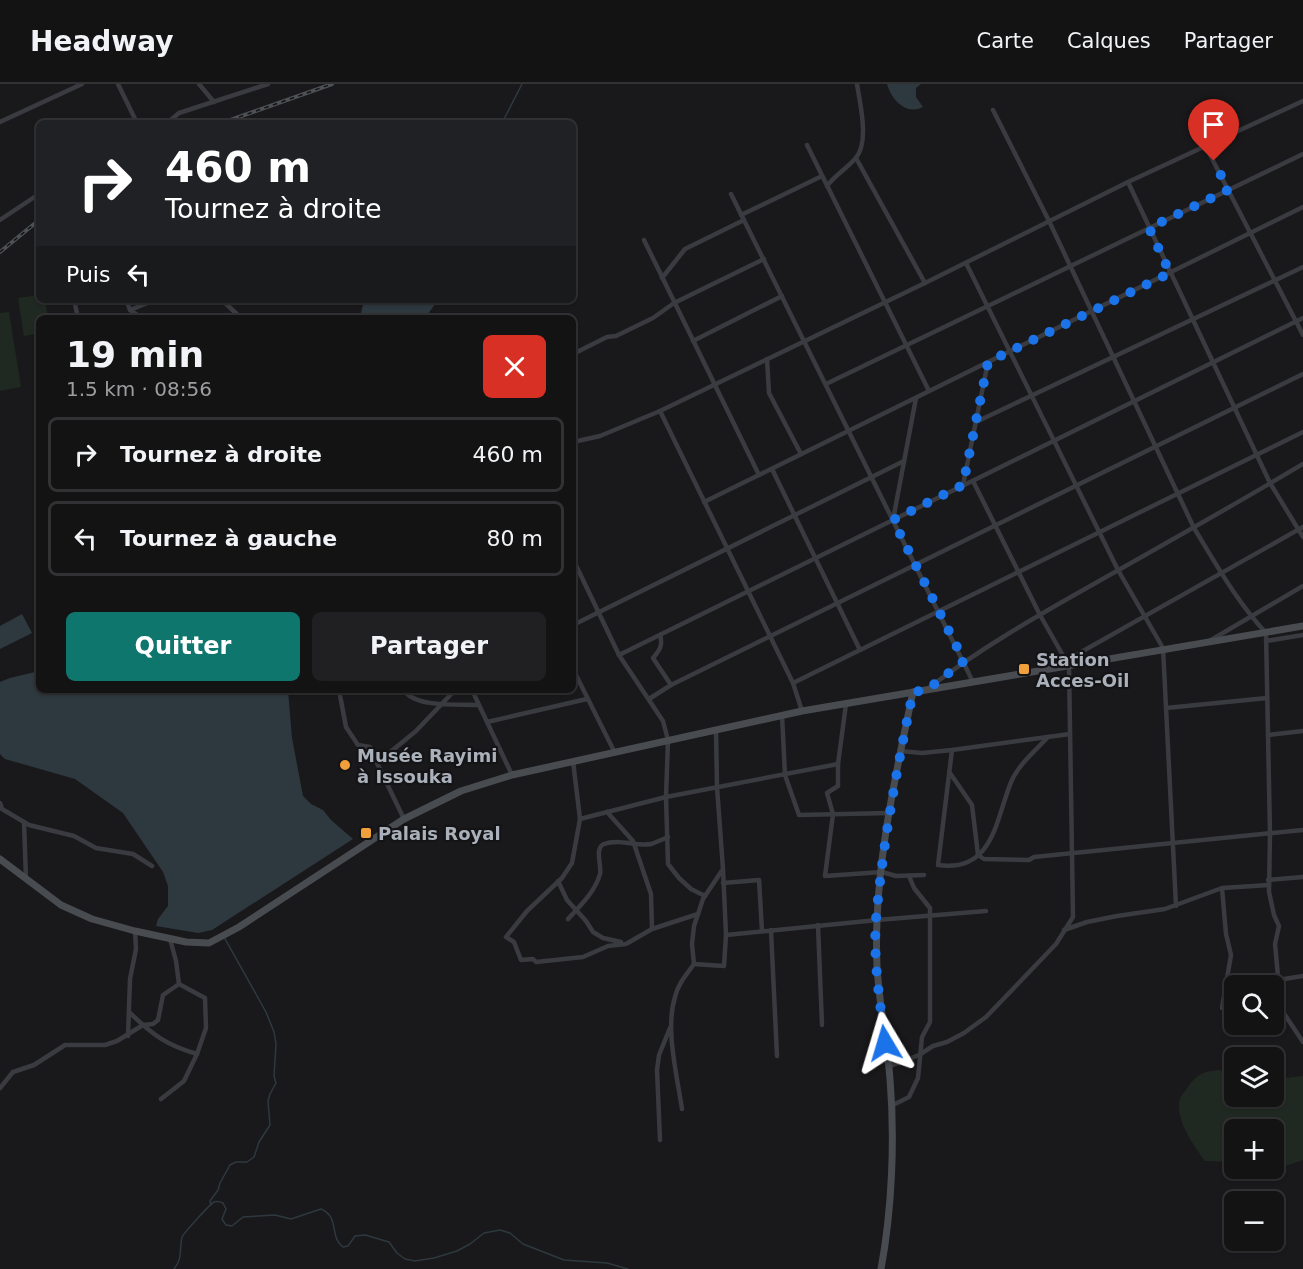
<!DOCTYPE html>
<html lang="fr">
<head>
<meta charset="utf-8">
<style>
	:root { --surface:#131314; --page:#202022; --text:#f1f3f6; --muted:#9d9ea0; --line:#323234; --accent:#0f766e }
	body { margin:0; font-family:"DejaVu Sans",sans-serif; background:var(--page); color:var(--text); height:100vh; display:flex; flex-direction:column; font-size:22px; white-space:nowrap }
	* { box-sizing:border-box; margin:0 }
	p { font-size:20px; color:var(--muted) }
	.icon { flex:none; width:33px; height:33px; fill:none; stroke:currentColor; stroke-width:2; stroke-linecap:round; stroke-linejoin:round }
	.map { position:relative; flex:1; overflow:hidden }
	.panel { position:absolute; left:36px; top:231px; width:540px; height:378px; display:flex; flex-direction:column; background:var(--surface); border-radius:9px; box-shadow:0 2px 4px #0004,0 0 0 2px var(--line) }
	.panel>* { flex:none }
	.banner { position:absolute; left:36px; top:36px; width:540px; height:183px; border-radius:9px; box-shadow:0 2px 4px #0004,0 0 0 2px var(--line); background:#202124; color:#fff; overflow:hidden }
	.controls { position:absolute; left:1224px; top:891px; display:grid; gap:12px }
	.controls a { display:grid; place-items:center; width:60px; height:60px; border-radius:9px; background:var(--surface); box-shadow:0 2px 4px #0004,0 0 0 2px var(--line); font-size:30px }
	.pin { position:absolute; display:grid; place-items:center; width:51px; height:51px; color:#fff; margin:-62px -26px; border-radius:50% 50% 50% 0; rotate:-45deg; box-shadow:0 0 6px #0007 }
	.pin .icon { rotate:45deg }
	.me { position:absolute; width:66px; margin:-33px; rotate:353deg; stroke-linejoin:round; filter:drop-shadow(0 0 4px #0008) }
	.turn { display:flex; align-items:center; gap:21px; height:126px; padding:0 30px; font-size:27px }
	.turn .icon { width:78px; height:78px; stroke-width:2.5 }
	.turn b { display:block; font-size:42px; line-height:51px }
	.then { display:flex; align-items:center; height:57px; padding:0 30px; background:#0003; gap:12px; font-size:22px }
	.round { display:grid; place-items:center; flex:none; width:63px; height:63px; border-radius:9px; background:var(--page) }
	.summary { display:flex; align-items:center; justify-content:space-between; height:102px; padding:0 30px }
	h1 { font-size:36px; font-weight:800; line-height:45px }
	.button { display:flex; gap:12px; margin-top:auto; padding:12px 30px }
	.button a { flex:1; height:69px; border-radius:9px; background:var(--accent); color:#fff; font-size:24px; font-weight:800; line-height:69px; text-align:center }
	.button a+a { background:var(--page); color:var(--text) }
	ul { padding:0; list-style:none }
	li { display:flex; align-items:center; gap:18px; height:75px; margin:0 12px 9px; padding:0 18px; border:3px solid var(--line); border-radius:9px }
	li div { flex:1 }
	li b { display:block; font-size:22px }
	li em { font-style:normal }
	header { display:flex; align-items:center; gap:36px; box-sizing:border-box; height:84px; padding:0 30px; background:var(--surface); border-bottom:2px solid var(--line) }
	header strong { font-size:28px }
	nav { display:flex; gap:33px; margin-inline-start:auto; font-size:21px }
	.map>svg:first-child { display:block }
	.green { fill:#202921 }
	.water { fill:#2e393f }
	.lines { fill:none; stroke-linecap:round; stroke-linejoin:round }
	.stream { stroke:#2e393f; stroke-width:1.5 }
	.street { stroke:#3a3b40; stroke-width:4.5 }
	.secondary { stroke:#484b50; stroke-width:7 }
	.rail-casing { stroke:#4d5055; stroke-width:4 }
	.rail { stroke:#141416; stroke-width:1.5; stroke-dasharray:4.5; stroke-linecap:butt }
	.route { stroke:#1a73e8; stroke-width:10; stroke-dasharray:0 18 }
	.poi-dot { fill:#f19f3b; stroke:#141416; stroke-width:2 }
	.labels { text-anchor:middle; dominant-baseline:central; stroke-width:4.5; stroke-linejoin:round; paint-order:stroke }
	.poi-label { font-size:18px; font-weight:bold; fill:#abb1ba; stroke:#141416; text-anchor:start }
</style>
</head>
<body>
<header>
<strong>Headway</strong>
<nav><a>Carte</a><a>Calques</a><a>Partager</a></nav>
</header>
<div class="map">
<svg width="1303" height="1185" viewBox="0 0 1303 1185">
	<rect width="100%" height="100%" fill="#19191b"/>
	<g class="green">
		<polygon points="39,211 39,216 45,216 48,234 39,234 39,249 24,252 18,214"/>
		<polygon points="9,228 21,303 0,307 0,229"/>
		<path d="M1220 986 1234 996V1012L1280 1015 1285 1013V994L1303 992V1076L1288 1081 1274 1080V1046H1234V1078L1205 1077C1194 1062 1178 1040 1179 1020 1179 1014 1184 1008 1188 1003 1198 989 1203 988 1220 986Z"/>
	</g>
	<g class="water">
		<path d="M887 0H921L916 4V13L923 23C906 32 891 15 887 0Z"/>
		<polygon points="364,216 438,216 425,234 360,234"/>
		<polygon points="22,530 32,549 0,565 0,542"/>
		<polygon points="39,587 39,606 288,606 292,654 303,712 311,720 323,726 331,736 353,755 212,846 198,849 156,842 158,835 168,822 168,802 163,788 123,729 75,695 5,675 0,670 0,598 10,594"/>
	</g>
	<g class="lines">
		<g class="stream">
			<polyline points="502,39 522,0"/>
			<polyline points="211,1121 210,1117 218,1106 220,1099 230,1081 236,1078 247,1078 254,1073 259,1058 270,1041 268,1017 270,1010 276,999 274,992 276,960 274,948 266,928 224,853"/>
			<path d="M174 1185C183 1174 179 1166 182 1153 184 1149 210 1120 214 1118 217 1117 221 1118 223 1119L226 1125 222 1135 226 1141 232 1142 243 1133 275 1131 291 1135 321 1125C340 1133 329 1153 343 1163L348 1162 355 1152 365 1151 389 1158 397 1169 405 1175 415 1177 434 1174 457 1167 470 1160 484 1149 500 1146 510 1149 523 1160 564 1176 607 1179 628 1185"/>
		</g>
		<g class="street">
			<polyline points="118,0 137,39"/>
			<polyline points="199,0 214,18"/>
			<path d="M993 26 1049 137 1194 444C1216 480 1237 518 1266 549L1270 750 1269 808 1274 831 1279 842 1275 860 1281 925 1303 958"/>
			<polyline points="0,38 82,0"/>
			<polyline points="167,39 179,29 268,0"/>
			<polyline points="807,61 929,307"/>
			<polyline points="1206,63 1303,251"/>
			<polyline points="856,74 925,199"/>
			<polyline points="1128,98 1270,399 1303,453"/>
			<path d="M827 102C835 91 846 85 855 75 870 59 860 20 857 0"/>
			<polyline points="731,110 973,598"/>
			<polyline points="741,131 822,92"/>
			<polyline points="0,136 39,110"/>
			<polyline points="644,156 759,391"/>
			<polyline points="966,179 1118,486 1163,564 1176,822"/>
			<polyline points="662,194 685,165 744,136"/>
			<polyline points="74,216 78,234"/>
			<polyline points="123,216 127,218 130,226 142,234"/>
			<polyline points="222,216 241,234"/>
			<polyline points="130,226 155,216"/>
			<polyline points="693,257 782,212"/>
			<polyline points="573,270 607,253 616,252 653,234 674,219 764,175"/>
			<polyline points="767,275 769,309 801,370"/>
			<polyline points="826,300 1303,70"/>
			<polyline points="660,327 793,599 802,627"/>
			<polyline points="976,338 1303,183"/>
			<polyline points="573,358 600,352 660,327 925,199 1128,98 1303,17"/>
			<polyline points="772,385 860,566"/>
			<polyline points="963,401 988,278"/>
			<polyline points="704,418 1303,123"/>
			<polyline points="893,436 916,314"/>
			<polyline points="573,475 619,571 663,637 668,656 666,713 668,780 679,794 691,805 705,812"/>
			<polyline points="573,541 904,377"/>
			<path d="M660 551C663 561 660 566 653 574L671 601"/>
			<polyline points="1211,556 1303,502"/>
			<polyline points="1266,557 1303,551"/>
			<polyline points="619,571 1303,234"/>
			<polyline points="1067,576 1303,443"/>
			<polyline points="573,585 615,669"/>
			<polyline points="793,599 1303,348"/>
			<path d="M930 603C981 564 1037 532 1092 501 1163 461 1234 421 1303 380"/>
			<polyline points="339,606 346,643 358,661 370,663 377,679"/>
			<path d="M404 606C415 624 458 620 478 621"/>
			<polyline points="472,606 512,691"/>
			<polyline points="649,615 671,601 1303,290"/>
			<polyline points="846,620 838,680 838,702 827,709 833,730 825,792 882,788 896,792 924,791"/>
			<polyline points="1166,624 1267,614"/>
			<polyline points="782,631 785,691 799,731 889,729"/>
			<polyline points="487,638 587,615"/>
			<polyline points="1268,651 1303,647"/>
			<path d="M952 666 938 781C995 789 996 732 1012 696 1020 679 1036 666 1048 653"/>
			<polyline points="900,667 922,669 952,666 1070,650"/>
			<polyline points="573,677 580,735 572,779 562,794 527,827 506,853 514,858 521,876 533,875 536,878 583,873 608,862 626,860 652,845 698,830"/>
			<polyline points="950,689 972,721 978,771 984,775 1029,776 1034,773 1303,746"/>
			<polyline points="0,719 2,725 29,741 74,752 96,764 133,770 152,782"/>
			<polyline points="607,728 633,757 651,810 652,845"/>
			<polyline points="404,735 377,679 416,647 455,606"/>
			<polyline points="580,735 666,713 838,680"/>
			<polyline points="24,738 26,795"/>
			<polyline points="1268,796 1303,793"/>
			<polyline points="558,797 567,816 586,837 593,848 603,854 621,858"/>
			<polyline points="723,799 759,796 762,847"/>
			<path d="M568 835C580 822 595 808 600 790 602 782 594 764 604 760 619 754 636 763 651 760 657 758 663 755 668 753"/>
			<polyline points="818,841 822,941"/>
			<polyline points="771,846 777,972"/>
			<polyline points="1064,846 1087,838 1117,832 1165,825 1222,804 1269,801"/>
			<polyline points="726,851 877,836 986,827"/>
			<polyline points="694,880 692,860 694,842 703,815 723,785 717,703 716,645"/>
			<polyline points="1278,896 1303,892"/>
			<polyline points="1222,924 1231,871 1226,850 1222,804"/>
			<path d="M130 929C153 951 166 961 197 970"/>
			<polyline points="128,952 130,895 136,865 135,847"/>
			<polyline points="888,983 919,971 933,962 947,958 964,949 986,933 1056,860 1073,833 1069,582 1040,531 973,397"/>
			<polyline points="0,1004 13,988 34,981 65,961 105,961 117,957 143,941 153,940 158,936 163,911 179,900"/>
			<polyline points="161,1015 184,997 197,970 206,944 205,914 179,900 176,877 170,855"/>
			<polyline points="891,1022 909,1013 918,994 922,953 930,938 930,824 914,804 909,792"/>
			<path d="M682 1025C677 991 665 945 675 913 678 900 686 891 694 880L724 882 726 851 723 785"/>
			<polyline points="660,1056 657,986 659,971 670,944"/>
		</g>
		<g class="secondary">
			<polyline points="0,775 61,821 92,835 135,847 186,858 209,859 239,843 404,735 461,707 512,691 802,627 1303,542"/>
			<path d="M881 1185C892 1126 895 1055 890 995 887 957 879 920 877 882 873 792 894 697 913 608"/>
		</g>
		<g class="rail-casing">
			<g id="rail">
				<polyline points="222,39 332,0"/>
				<polyline points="0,168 39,136"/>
			</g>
		</g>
		<use href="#rail" class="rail"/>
	</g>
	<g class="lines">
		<path class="route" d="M885 959C880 918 873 876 876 835 883 759 897 684 913 608L927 606 964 577 893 436 963 401 988 278 1170 189 1149 144 1228 106 1214 77"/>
	</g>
	<g class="poi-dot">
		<rect x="1018" y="579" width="12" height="12" rx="3"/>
		<circle cx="345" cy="681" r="6"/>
		<rect x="360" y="743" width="12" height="12" rx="3"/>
	</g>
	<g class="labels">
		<g class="poi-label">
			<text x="1036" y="575">Station<tspan x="1036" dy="21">Acces-Oil</tspan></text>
			<text x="357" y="671">Musée Rayimi<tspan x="357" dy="21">à Issouka</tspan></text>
			<text x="378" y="749">Palais Royal</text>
		</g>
	</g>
</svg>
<div class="controls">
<a><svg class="icon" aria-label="search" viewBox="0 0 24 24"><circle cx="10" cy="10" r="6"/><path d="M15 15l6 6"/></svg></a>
<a><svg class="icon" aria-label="layers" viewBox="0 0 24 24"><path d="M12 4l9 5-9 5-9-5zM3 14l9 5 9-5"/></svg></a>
<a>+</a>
<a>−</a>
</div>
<div class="pin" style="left:1214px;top:77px;background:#d93025"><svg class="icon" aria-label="arrive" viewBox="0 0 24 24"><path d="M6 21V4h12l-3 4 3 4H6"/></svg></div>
<svg class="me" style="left:885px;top:959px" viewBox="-20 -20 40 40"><path d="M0-17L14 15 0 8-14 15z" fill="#1a73e8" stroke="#fff" stroke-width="4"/></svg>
<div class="banner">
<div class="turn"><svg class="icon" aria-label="right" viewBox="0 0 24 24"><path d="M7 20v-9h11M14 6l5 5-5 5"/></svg><div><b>460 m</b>Tournez à droite</div></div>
<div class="then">Puis<svg class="icon" aria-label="left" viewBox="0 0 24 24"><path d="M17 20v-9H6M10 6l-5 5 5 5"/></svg></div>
</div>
<section class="panel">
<div class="summary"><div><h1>19 min</h1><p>1.5 km · 08:56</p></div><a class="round" style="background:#d93025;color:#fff"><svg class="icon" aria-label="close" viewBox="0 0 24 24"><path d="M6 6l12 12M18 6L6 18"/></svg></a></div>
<ul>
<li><svg class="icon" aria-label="right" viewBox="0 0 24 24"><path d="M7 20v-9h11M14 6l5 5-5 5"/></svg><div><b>Tournez à droite</b></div><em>460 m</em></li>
<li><svg class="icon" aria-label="left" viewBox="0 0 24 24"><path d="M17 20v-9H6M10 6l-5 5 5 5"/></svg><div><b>Tournez à gauche</b></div><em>80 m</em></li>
</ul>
<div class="button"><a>Quitter</a><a>Partager</a></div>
</section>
</div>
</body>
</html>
